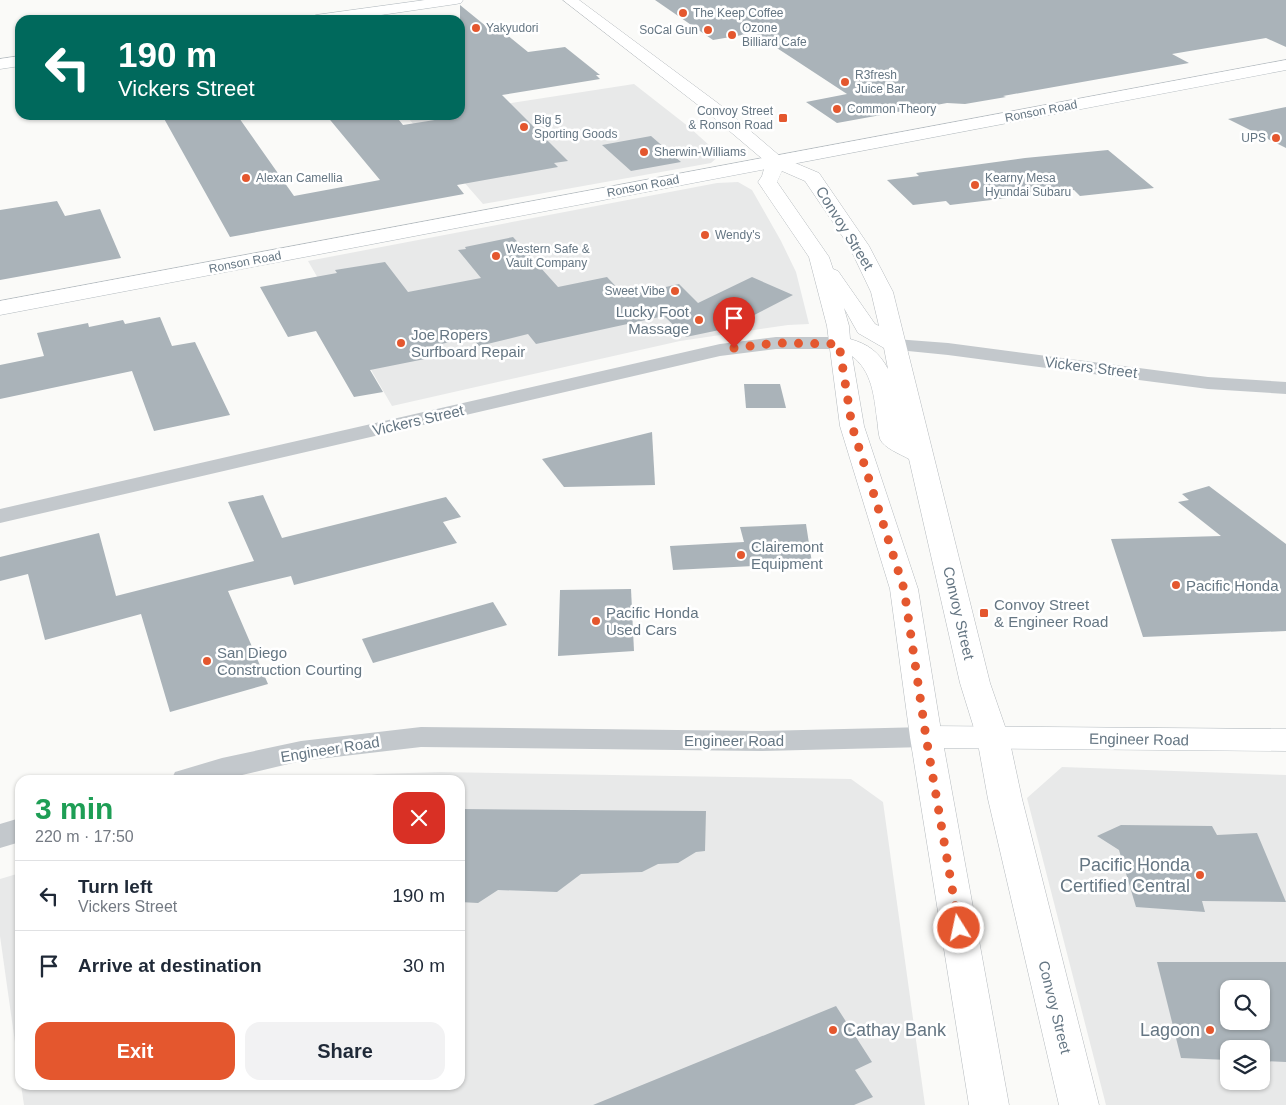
<!DOCTYPE html>
<html lang="en">
<head>
<meta charset="utf-8">
<style>
	:root { --surface:#fff; --page:#f2f2f3; --text:#1f2937; --muted:#747a83; --line:#e0e1e3; --accent:#e4572e }
	body { margin:0; font-family:Arial,sans-serif; background:var(--page); color:var(--text); height:100vh; display:flex; flex-direction:column; font-size:19px; white-space:nowrap }
	* { box-sizing:border-box; margin:0 }
	p { font-size:16px; color:var(--muted) }
	.icon { flex:none; width:28px; height:28px; fill:none; stroke:currentColor; stroke-width:2; stroke-linecap:round; stroke-linejoin:round }
	.map { position:relative; flex:1; overflow:hidden }
	.details { position:absolute; left:15px; top:775px; width:450px; height:315px; display:flex; flex-direction:column; background:var(--surface); border-radius:15px; box-shadow:0 1px 4px #0004 }
	.details>* { flex:none }
	.hud { position:absolute; left:15px; top:15px; width:450px; height:105px; border-radius:15px; box-shadow:0 1px 4px #0004; background:#00695c; color:#fff; overflow:hidden }
	.controls { position:absolute; left:1220px; top:980px; display:grid; gap:10px }
	.controls a { display:grid; place-items:center; width:50px; height:50px; border-radius:10px; background:var(--surface); box-shadow:0 1px 4px #0004; font-size:25px }
	.pin { position:absolute; display:grid; place-items:center; width:42px; height:42px; color:#fff; margin:-51px -21px; border-radius:50% 50% 50% 0; rotate:-45deg; box-shadow:0 0 5px #0007 }
	.pin .icon { rotate:45deg }
	.me { position:absolute; width:55px; margin:-28px; rotate:350deg; stroke-linejoin:round; filter:drop-shadow(0 0 4px #0008) }
	.turn { display:flex; align-items:center; gap:18px; height:105px; padding:0 20px; font-size:22px }
	.turn .icon { width:65px; height:65px; stroke-width:2.5 }
	.turn b { display:block; font-size:35px; line-height:42px }
	.round { display:grid; place-items:center; flex:none; width:52px; height:52px; border-radius:15px; background:var(--page) }
	.head { display:flex; align-items:center; justify-content:space-between; height:85px; padding:0 20px }
	h1 { font-size:30px; font-weight:800; line-height:38px; color:#1e9e55 }
	.cta { display:flex; gap:10px; margin-top:auto; padding:10px 20px }
	.cta a { flex:1; height:58px; border-radius:15px; background:var(--accent); color:#fff; font-size:20px; font-weight:800; line-height:58px; text-align:center }
	.cta a+a { background:var(--page); color:var(--text) }
	ul { padding:0; list-style:none }
	li { display:flex; align-items:center; gap:15px; height:70px; padding:0 20px; border-top:1px solid var(--line) }
	li div { flex:1 }
	li b { display:block; font-size:19px }
	li em { font-style:normal }
	.map>svg:first-child { display:block }
	.built { fill:#e8e9e9; fill-rule:evenodd }
	.building { fill:#aab3b9; fill-rule:evenodd }
	.lines { fill:none; stroke-linecap:round; stroke-linejoin:round }
	.secondary-casing { stroke:#b3babf; stroke-width:1 }
	.primary-casing { stroke:#b5babe; stroke-width:1 }
	.street { fill:#c3c8cc; fill-rule:evenodd }
	.secondary { fill:#fff; fill-rule:evenodd }
	.primary { fill:#fff; fill-rule:evenodd }
	.route { stroke:#e4572e; stroke-width:9; stroke-dasharray:0 16.2 }
	.poi-dot { fill:#e4572e; stroke:#fff; stroke-width:2 }
	.labels { text-anchor:middle; dominant-baseline:central; stroke-width:5; stroke-linejoin:round; paint-order:stroke }
	.far-poi-label { font-size:12px; fill:#657683; stroke:#fff; text-anchor:start }
	.far-street-label { font-size:12px; fill:#657683; stroke:#fff }
	.street-label { font-size:15px; fill:#657683; stroke:#fff }
	.poi-label { font-size:15px; fill:#657683; stroke:#fff; text-anchor:start }
	.near-poi-label { font-size:18px; fill:#657683; stroke:#fff; text-anchor:end }
</style>
</head>
<body>
<div class="map">
<svg width="1286" height="1105" viewBox="0 0 1286 1105">
	<rect width="100%" height="100%" fill="#fafaf8"/>
	<g class="built">
		<polygon points="634,84 689,127 720,155 711,163 483,204 409,119 436,115 460,115 460,111"/>
		<polygon points="738,182 752,190 781,241 796,272 809,324 788,325 680,341 392,406 308,261 717,183"/>
		<path d="M1062 767 1286 775V1105H1106L1027 798ZM1229 989H1261V1021H1229ZM1229 1049H1261V1081H1229Z"/>
		<polygon points="440,772 851,779 883,802 925,1105 24,1105 21,1085 460,1085 460,780 346,780 377,774"/>
		<polygon points="20,873 20,1078 0,936 0,879"/>
	</g>
	<g class="building">
		<polygon points="655,0 1286,0 1286,47 1266,38 1172,54 1189,63 1003,96 1006,97 965,104 947,103 837,123 806,102 847,94 754,33 713,40"/>
		<polygon points="460,5 487,27 496,26 528,52 565,47 600,75 596,75 600,79 502,95 568,161 554,163 558,167 457,185 464,194 230,237 162,115 237,115 294,196 380,180 326,115 395,115 403,125 460,116"/>
		<polygon points="1286,107 1286,148 1228,119"/>
		<polygon points="651,136 681,162 631,171 602,145"/>
		<polygon points="1108,150 1154,188 1080,196 1074,190 950,205 946,201 913,205 887,180 919,176 916,173 1025,158"/>
		<polygon points="57,201 65,216 100,209 121,258 0,280 0,210"/>
		<polygon points="513,237 558,287 607,277 625,296 679,284 698,303 752,277 793,295 729,328 686,337 664,316 536,344 528,334 479,346 471,337 420,349 425,359 370,370 383,392 354,397 316,331 288,337 260,287 337,273 335,270 385,262 408,292 481,278 458,250 466,249 465,247"/>
		<polygon points="160,317 172,346 195,342 230,415 154,431 132,371 0,399 0,365 44,356 37,333 88,323 89,327 123,320 125,324"/>
		<polygon points="744,384 780,384 786,408 746,408"/>
		<polygon points="652,432 655,485 564,487 542,459"/>
		<polygon points="1209,486 1286,544 1286,631 1143,637 1111,539 1221,536 1178,502 1189,500 1182,494"/>
		<polygon points="263,495 282,538 446,497 461,517 443,522 457,543 294,585 291,576 228,591 268,684 170,712 141,614 45,640 28,574 0,581 0,557 99,533 116,596 254,561 228,502"/>
		<polygon points="806,524 812,563 673,570 670,546 744,542 740,527"/>
		<polygon points="631,589 634,651 558,656 560,590"/>
		<polygon points="493,602 507,625 373,663 362,639"/>
		<polygon points="460,809 706,811 705,851 696,852 678,863 658,864 642,872 581,874 557,892 498,890 478,903 460,902"/>
		<polygon points="1121,825 1212,826 1217,835 1257,833 1286,902 1202,901 1205,912 1136,907 1119,850 1097,836"/>
		<path d="M1157 962H1286V1062L1261 1061V1049H1229V1060L1181 1058ZM1229 989H1261V1021H1229Z"/>
		<polygon points="836,1006 872,1062 855,1070 873,1097 854,1105 593,1105"/>
	</g>
	<g class="lines">
		<g class="secondary-casing">
			<g id="secondary">
				<polygon points="425,0 463,0 461,3 456,4 347,20 308,20 311,17 316,15"/>
				<polygon points="20,56 20,66 0,69 0,59"/>
				<polygon points="1286,60 1286,70 0,315 0,301"/>
				<polygon points="926,726 1286,729 1286,751 926,748 915,745 910,737 915,729"/>
			</g>
		</g>
		<g class="primary-casing">
			<path id="primary" d="M563 0H579L719 104 781 157 819 173 869 246 893 292 990 683 1009 738 1022 799 1099 1105H1059L988 799 977 738 960 683 909 459C900 454 884 448 880 439 878 433 878 425 877 419 874 396 872 371 852 356L864 426 918 589 942 737 1009 1105H969L910 737 890 589 840 426 827 326 809 257 758 182 762 176 766 162 707 112ZM782 171 805 181 849 246 871 292 879 326 875 324 838 271 833 269 829 257 777 182ZM844 308 858 333 884 348 888 369C879 352 868 344 850 339L849 326Z"/>
		</g>
		<g class="street">
			<polygon points="776,337 839,337 846,339 849,343 846,347 839,349 776,349 720,356 0,523 0,509 720,344"/>
			<polygon points="895,339 948,343 1208,377 1286,382 1286,394 1208,389 948,355 888,349 885,345 888,341"/>
			<polygon points="421,727 762,731 926,727 936,730 940,737 936,744 926,747 762,751 421,747 301,761 221,780 171,780 175,772 222,758 301,741"/>
			<polygon points="20,818 20,842 0,848 0,824"/>
		</g>
		<use href="#secondary" class="secondary"/>
		<use href="#primary" class="primary"/>
	</g>
	<g class="lines">
		<polyline class="route" points="734,348 776,343 839,344 852,426 904,589 926,737 959,928"/>
	</g>
	<g class="poi-dot">
		<circle cx="683" cy="13" r="5"/>
		<circle cx="476" cy="28" r="5"/>
		<circle cx="708" cy="30" r="5"/>
		<circle cx="732" cy="35" r="5"/>
		<circle cx="845" cy="82" r="5"/>
		<circle cx="837" cy="109" r="5"/>
		<rect x="778" y="113" width="10" height="10" rx="2.5"/>
		<circle cx="524" cy="127" r="5"/>
		<circle cx="1276" cy="138" r="5"/>
		<circle cx="644" cy="152" r="5"/>
		<circle cx="246" cy="178" r="5"/>
		<circle cx="975" cy="185" r="5"/>
		<circle cx="705" cy="235" r="5"/>
		<circle cx="496" cy="256" r="5"/>
		<circle cx="675" cy="291" r="5"/>
		<circle cx="699" cy="320" r="5"/>
		<circle cx="401" cy="343" r="5"/>
		<circle cx="741" cy="555" r="5"/>
		<circle cx="1176" cy="585" r="5"/>
		<rect x="979" y="608" width="10" height="10" rx="2.5"/>
		<circle cx="596" cy="621" r="5"/>
		<circle cx="207" cy="661" r="5"/>
		<circle cx="1200" cy="875" r="5"/>
		<circle cx="833" cy="1030" r="5"/>
		<circle cx="1210" cy="1030" r="5"/>
	</g>
	<g class="labels">
		<g class="far-poi-label">
			<text x="693" y="13">The Keep Coffee</text>
			<text x="486" y="28">Yakyudori</text>
			<text x="742" y="28">Ozone<tspan x="742" dy="14">Billiard Cafe</tspan></text>
			<text x="698" y="30" text-anchor="end">SoCal Gun</text>
			<text x="855" y="75">R3fresh<tspan x="855" dy="14">Juice Bar</tspan></text>
			<text x="847" y="109">Common Theory</text>
			<text x="773" y="111" text-anchor="end">Convoy Street<tspan x="773" dy="14">&amp; Ronson Road</tspan></text>
			<text x="534" y="120">Big 5<tspan x="534" dy="14">Sporting Goods</tspan></text>
			<text x="1266" y="138" text-anchor="end">UPS</text>
			<text x="654" y="152">Sherwin-Williams</text>
			<text x="256" y="178">Alexan Camellia</text>
			<text x="985" y="178">Kearny Mesa<tspan x="985" dy="14">Hyundai Subaru</tspan></text>
			<text x="715" y="235">Wendy's</text>
			<text x="506" y="249">Western Safe &amp;<tspan x="506" dy="14">Vault Company</tspan></text>
			<text x="665" y="291" text-anchor="end">Sweet Vibe</text>
		</g>
		<g class="far-street-label">
			<text transform="translate(1041 111) rotate(-11)">Ronson Road</text>
			<text transform="translate(643 186) rotate(-11)">Ronson Road</text>
			<text transform="translate(245 262) rotate(-11)">Ronson Road</text>
		</g>
		<g class="street-label">
			<text transform="translate(845 228) rotate(58)">Convoy Street</text>
			<text transform="translate(1091 367) rotate(7)">Vickers Street</text>
			<text transform="translate(418 420) rotate(-13)">Vickers Street</text>
			<text transform="translate(959 613) rotate(77)">Convoy Street</text>
			<text transform="translate(1139 739) rotate(1)">Engineer Road</text>
			<text x="734" y="740">Engineer Road</text>
			<text transform="translate(330 749) rotate(-9)">Engineer Road</text>
			<text transform="translate(1055 1007) rotate(76)">Convoy Street</text>
		</g>
		<g class="poi-label">
			<text x="689" y="311" text-anchor="end">Lucky Foot<tspan x="689" dy="17">Massage</tspan></text>
			<text x="411" y="334">Joe Ropers<tspan x="411" dy="17">Surfboard Repair</tspan></text>
			<text x="751" y="546">Clairemont<tspan x="751" dy="17">Equipment</tspan></text>
			<text x="1186" y="585">Pacific Honda</text>
			<text x="994" y="604">Convoy Street<tspan x="994" dy="17">&amp; Engineer Road</tspan></text>
			<text x="606" y="612">Pacific Honda<tspan x="606" dy="17">Used Cars</tspan></text>
			<text x="217" y="652">San Diego<tspan x="217" dy="17">Construction Courting</tspan></text>
		</g>
		<g class="near-poi-label">
			<text x="1190" y="865">Pacific Honda<tspan x="1190" dy="21">Certified Central</tspan></text>
			<text x="843" y="1030" text-anchor="start">Cathay Bank</text>
			<text x="1200" y="1030">Lagoon</text>
		</g>
	</g>
</svg>
<div class="controls">
<a><svg class="icon" aria-label="search" viewBox="0 0 24 24"><circle cx="10" cy="10" r="6"/><path d="M15 15l6 6"/></svg></a>
<a><svg class="icon" aria-label="layers" viewBox="0 0 24 24"><path d="M12 4l9 5-9 5-9-5zM3 14l9 5 9-5"/></svg></a>
</div>
<div class="pin" style="left:734px;top:348px;background:#d93025"><svg class="icon" aria-label="arrive" viewBox="0 0 24 24"><path d="M6 21V4h12l-3 4 3 4H6"/></svg></div>
<svg class="me" style="left:959px;top:928px" viewBox="-20 -20 40 40"><circle r="17" fill="#e4572e" stroke="#fff" stroke-width="3"/><path d="M0-11L8 9 0 5-8 9z" fill="#fff"/></svg>
<div class="hud">
<div class="turn"><svg class="icon" aria-label="left" viewBox="0 0 24 24"><path d="M17 20v-9H6M10 6l-5 5 5 5"/></svg><div><b>190 m</b>Vickers Street</div></div>
</div>
<section class="details">
<div class="head"><div><h1>3 min</h1><p>220 m · 17:50</p></div><a class="round" style="background:#d93025;color:#fff"><svg class="icon" aria-label="close" viewBox="0 0 24 24"><path d="M6 6l12 12M18 6L6 18"/></svg></a></div>
<ul>
<li><svg class="icon" aria-label="left" viewBox="0 0 24 24"><path d="M17 20v-9H6M10 6l-5 5 5 5"/></svg><div><b>Turn left</b><p>Vickers Street</p></div><em>190 m</em></li>
<li><svg class="icon" aria-label="arrive" viewBox="0 0 24 24"><path d="M6 21V4h12l-3 4 3 4H6"/></svg><div><b>Arrive at destination</b></div><em>30 m</em></li>
</ul>
<div class="cta"><a>Exit</a><a>Share</a></div>
</section>
</div>
</body>
</html>
